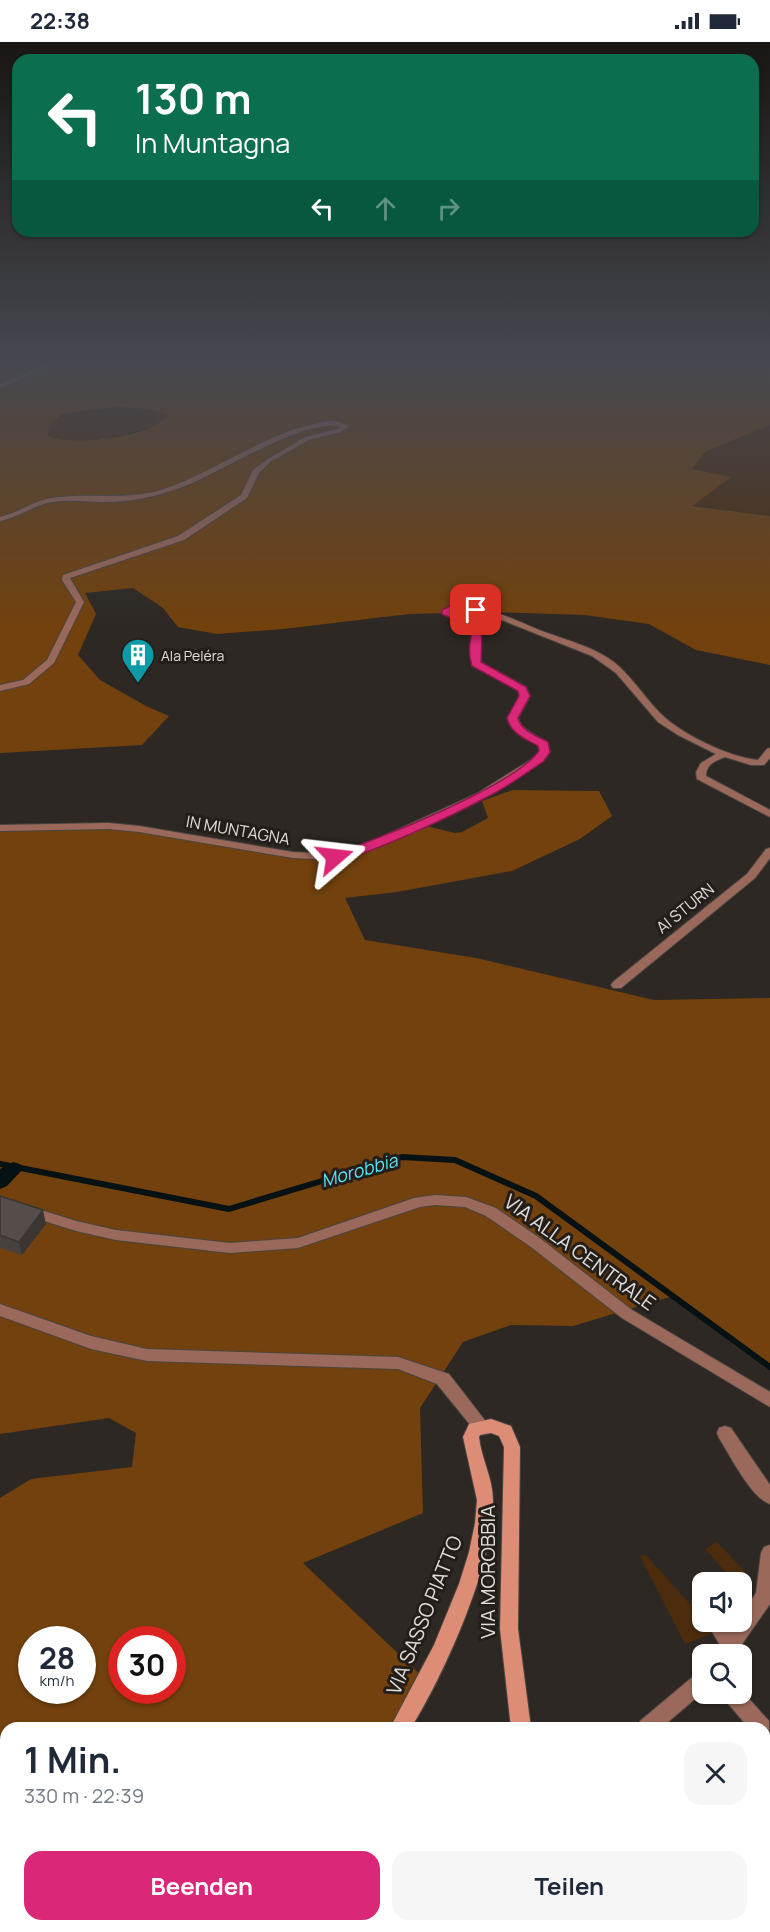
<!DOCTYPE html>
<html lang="de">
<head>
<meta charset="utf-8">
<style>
	:root { --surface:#fff; --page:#f6f6f7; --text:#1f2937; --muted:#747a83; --accent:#db2777 }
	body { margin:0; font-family:Manrope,sans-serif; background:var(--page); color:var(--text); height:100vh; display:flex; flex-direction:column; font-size:22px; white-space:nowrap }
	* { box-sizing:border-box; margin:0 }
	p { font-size:20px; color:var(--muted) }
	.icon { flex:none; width:33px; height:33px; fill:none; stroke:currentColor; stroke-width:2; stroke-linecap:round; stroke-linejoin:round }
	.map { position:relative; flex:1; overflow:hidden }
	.side { position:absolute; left:0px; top:1680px; width:771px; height:210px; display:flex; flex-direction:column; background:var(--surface); border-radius:18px 18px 0 0; box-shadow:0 2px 4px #0004 }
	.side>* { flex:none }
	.banner { position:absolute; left:12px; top:12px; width:747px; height:183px; border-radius:18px; box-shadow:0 2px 4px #0004; background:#0b6e4f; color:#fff; overflow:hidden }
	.fabs { position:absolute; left:692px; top:1530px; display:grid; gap:12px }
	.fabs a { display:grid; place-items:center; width:60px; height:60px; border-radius:12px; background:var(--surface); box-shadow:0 2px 4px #0004; font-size:30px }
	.speed { position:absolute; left:18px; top:1584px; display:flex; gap:12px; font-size:30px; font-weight:700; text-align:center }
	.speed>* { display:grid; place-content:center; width:78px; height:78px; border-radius:50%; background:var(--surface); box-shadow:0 2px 4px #0004; line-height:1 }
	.speed small { font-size:15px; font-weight:400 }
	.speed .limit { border:9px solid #d22; background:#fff; color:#111 }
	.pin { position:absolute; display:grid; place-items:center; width:51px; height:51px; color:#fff; margin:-26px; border-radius:12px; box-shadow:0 3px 9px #0006 }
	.me { position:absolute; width:66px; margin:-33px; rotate:73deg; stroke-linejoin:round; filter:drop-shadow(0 0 4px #0008) }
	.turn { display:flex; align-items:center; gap:21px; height:126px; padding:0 24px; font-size:27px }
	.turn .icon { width:78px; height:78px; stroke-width:2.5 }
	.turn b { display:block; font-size:42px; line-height:51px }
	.lanes { display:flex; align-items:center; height:57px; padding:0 24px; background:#0003; justify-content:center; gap:30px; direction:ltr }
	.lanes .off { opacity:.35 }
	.round { display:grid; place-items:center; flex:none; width:63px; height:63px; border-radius:18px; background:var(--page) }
	.overview { display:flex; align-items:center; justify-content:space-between; height:102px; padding:0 24px }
	h1 { font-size:36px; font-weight:700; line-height:45px }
	.action { display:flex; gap:12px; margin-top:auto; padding:12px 24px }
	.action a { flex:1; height:69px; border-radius:18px; background:var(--accent); color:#fff; font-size:24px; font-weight:700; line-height:69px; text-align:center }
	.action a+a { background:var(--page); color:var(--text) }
	.status { display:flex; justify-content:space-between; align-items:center; height:42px; padding:0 30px; background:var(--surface); direction:ltr }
	.status svg { height:16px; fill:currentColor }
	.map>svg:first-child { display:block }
	.green { fill:#4c2c0d }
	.forest { fill:#72410d; fill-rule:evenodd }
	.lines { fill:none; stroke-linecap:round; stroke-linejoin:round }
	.stream { stroke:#061113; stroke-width:6 }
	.canal { fill:#061113; fill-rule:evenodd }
	.street-casing { stroke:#4a4540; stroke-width:2 }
	.secondary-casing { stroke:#4a4540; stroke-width:2 }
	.street { fill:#9b695b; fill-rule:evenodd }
	.secondary { fill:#dd8d76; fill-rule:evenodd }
	.wall { fill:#48423f }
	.shaded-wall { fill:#3b3633 }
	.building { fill:#544d49; stroke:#3b3633; stroke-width:1.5 }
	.route { fill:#db2777; stroke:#8e194d; stroke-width:1.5 }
	.labels { text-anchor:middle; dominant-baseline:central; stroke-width:6; stroke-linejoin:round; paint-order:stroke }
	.far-poi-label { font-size:14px; fill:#e1ddda; stroke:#231e1a; text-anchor:start }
	.street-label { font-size:16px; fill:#e1ddda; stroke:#231e1a }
	.water-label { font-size:18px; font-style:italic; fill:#59e5f9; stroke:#231e1a }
	.near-street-label { font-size:20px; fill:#e1ddda; stroke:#231e1a }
</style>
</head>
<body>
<div class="status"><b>22:38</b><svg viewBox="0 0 49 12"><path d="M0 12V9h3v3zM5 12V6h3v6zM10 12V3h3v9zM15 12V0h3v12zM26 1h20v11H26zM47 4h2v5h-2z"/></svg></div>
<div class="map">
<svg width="770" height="1890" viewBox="0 0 770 1890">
	<rect width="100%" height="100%" fill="#2d2823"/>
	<g class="green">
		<polygon points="114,365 149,367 170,373 153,385 106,397 67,400 48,394 49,383 62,372"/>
		<polygon points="770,383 770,474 691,463 691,427 706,409"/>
		<polygon points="717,1500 746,1531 741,1541 723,1540 730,1535 705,1507"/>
		<polygon points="646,1513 690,1562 697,1560 702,1570 702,1580 707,1580 714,1591 685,1602 640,1514"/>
	</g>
	<g class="forest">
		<path d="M10 319H770V383L706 409 692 427 731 435 692 464 770 474V623L696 608 649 582 585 573 494 570 409 572 283 587 217 592 178 585 163 566 133 546 85 551 96 572 78 613 100 638 146 664 169 674 142 703 0 711V320ZM114 365 149 367 169 373C164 377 159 381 154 384 132 396 70 404 48 394L49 383 62 372Z"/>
		<path d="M513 748 599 749 612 774 580 797 512 829 397 850 345 856 365 898 476 916 654 958 770 956V1325L673 1254 573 1284 511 1283 463 1300 420 1366 423 1471 303 1521 427 1639 400 1686H6V1884H128L123 1890H0V1456L31 1437 132 1425 136 1391 109 1376 0 1392V786L109 784 314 815 351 811 426 784 455 791 462 790 488 776 482 759ZM32 1598H82V1648H32ZM122 1598H172V1648H122Z"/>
	</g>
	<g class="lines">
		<polyline class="stream" points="0,1122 229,1167 402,1115 455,1118 536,1154 770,1325"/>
		<polygon class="canal" points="13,1120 20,1122 23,1127 7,1144 0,1147 0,1127"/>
		<g class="street-casing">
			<g id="street">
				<polygon points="54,319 63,319 0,346 0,342"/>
				<path d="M336 379 349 384 341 390 309 398 270 420 259 431 247 456 184 498 70 536 84 560 54 621 29 642 0 649V643L23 638 47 618 76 560 62 538 63 533 178 494 241 453 253 428 266 418 305 395 337 387 341 385C308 375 225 427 192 441 166 452 139 459 112 460 92 460 71 457 52 460 33 463 18 476 0 479V475C18 471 33 459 52 456 88 450 125 459 161 448 219 430 275 382 336 379Z"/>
				<path d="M466 563C492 567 515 578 539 588 565 598 593 604 615 621 631 634 643 653 657 668 678 691 728 715 758 718L767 707 770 706V716L764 723H751L725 715C715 719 706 722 706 734L770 768V775L697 737 696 730 701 721 716 712 678 693 658 680 616 631 592 614 489 573 466 568 453 570 473 579 481 589V621L526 645 530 654 518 676C522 689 536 693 547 700L550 710 543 718 484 756 372 807 335 818 293 816 139 790 109 787 0 789V783L109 781 139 784 293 810 334 812 364 803 476 752 537 714 540 710 539 703C526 696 513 691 508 676L520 654 519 648 473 624V589L467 583 442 570 452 564Z"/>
				<polygon points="770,806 770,816 755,836 621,946 613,946 611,943 613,940 747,832 766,807"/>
				<polygon points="435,1153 466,1155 496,1166 541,1197 632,1268 770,1350 770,1365 622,1276 531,1205 486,1174 465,1165 435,1163 420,1165 298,1206 230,1211 116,1198 76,1189 0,1165 0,1155 76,1179 116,1188 230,1201 298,1196 414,1156"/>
				<polygon points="0,1262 91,1294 147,1307 398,1315 449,1332 490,1385 488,1390 482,1392 476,1390 437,1342 398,1327 147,1319 91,1307 0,1274"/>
				<path d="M725 1384 731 1386 770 1443V1462C751 1456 730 1413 719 1396L717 1391 719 1386Z"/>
				<polygon points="770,1503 770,1562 735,1612 716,1612 720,1603 706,1580 725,1580 731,1588 737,1580 741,1580 741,1574 756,1551 761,1511 764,1505"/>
				<polygon points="701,1551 702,1551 702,1569 696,1567 692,1559 695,1553"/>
				<polygon points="702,1630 702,1651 661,1686 637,1686 640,1679 695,1633"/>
				<polygon points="741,1648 769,1679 769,1693 765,1694 765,1686 749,1686 725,1658 723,1652 741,1652"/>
				<polygon points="544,1884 564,1884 562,1890 542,1890"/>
			</g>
		</g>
		<g class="secondary-casing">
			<g id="secondary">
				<path d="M491 1377 511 1384 520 1405 518 1587 531 1686H511L500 1587 504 1405 499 1394 491 1391 480 1393 479 1395C481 1416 493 1436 493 1458 495 1520 444 1633 411 1686H390L434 1603 459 1542 469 1510 475 1481 477 1458 463 1395 469 1382Z"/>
				<polygon points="115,1884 138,1884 136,1890 113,1890"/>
				<polygon points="461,1884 481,1884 480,1890 460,1890"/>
			</g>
		</g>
		<use href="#street" class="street"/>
		<use href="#secondary" class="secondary"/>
	</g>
	<polygon class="wall" points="0,1154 46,1182 22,1213 0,1206"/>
	<polygon class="shaded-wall" points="43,1168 46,1182 22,1213 19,1200"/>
	<polygon class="building" points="0,1154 43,1168 19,1200 0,1193"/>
	<linearGradient id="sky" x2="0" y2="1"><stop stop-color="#191613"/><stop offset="0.55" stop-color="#464850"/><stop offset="1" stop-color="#464850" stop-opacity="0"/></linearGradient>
	<rect width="770" height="584" fill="url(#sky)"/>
	<path class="route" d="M450 564 476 565 481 568 476 570H453C486 584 482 586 481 620L526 645 530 654 518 676C521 689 537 694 548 700L550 710 544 719C525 732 506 746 485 756 461 769 351 823 330 818V813C375 799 512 745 539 709L538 704C526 697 511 692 507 676L519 654 518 649 472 624C461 589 491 594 442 572V568Z"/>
	<defs>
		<g id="building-pin" transform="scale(1.725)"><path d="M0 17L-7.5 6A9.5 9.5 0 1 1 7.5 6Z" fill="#0f9aa8" stroke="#231e1a"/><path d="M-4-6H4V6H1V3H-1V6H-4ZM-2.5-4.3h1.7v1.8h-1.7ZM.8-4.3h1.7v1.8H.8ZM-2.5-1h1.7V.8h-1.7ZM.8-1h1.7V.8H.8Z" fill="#fff"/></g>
	</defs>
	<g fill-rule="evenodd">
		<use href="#building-pin" x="138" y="613"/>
	</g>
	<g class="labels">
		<g class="far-poi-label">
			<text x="161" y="613">Ala Peléra</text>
		</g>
		<g class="street-label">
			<text transform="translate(238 788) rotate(10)">IN MUNTAGNA</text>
			<text transform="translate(685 866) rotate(-39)">AI STURN</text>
		</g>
		<g class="water-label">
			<text transform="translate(359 1128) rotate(-16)">Morobbia</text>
		</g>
		<g class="near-street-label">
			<text transform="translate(580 1210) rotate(36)">VIA ALLA CENTRALE</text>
			<text transform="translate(487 1530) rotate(-90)">VIA MOROBBIA</text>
			<text transform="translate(424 1573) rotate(-68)">VIA SASSO PIATTO</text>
		</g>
	</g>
</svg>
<div class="fabs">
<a><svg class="icon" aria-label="sound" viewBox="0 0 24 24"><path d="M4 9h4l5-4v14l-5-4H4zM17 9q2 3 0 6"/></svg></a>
<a><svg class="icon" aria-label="search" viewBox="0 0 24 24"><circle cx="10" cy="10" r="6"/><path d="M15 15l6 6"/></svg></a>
</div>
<div class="speed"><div>28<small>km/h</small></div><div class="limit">30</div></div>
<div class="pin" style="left:476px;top:568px;background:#d93025"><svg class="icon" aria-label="arrive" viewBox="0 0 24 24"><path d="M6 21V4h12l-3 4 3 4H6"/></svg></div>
<svg class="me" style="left:335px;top:815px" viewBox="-20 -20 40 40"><path d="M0-17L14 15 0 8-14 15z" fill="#db2777" stroke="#fff" stroke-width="4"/></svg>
<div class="banner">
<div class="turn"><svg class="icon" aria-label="left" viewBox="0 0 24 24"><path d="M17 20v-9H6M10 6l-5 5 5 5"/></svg><div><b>130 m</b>In Muntagna</div></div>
<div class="lanes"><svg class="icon" aria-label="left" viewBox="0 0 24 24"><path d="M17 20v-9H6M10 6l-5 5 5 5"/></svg><svg class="icon off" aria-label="ahead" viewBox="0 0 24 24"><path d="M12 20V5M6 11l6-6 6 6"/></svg><svg class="icon off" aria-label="right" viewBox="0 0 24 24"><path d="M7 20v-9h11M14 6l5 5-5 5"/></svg></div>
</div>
<section class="side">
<div class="overview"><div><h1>1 Min.</h1><p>330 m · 22:39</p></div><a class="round"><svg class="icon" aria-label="close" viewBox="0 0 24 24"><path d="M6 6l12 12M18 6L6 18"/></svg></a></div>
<div class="action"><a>Beenden</a><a>Teilen</a></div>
</section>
</div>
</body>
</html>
